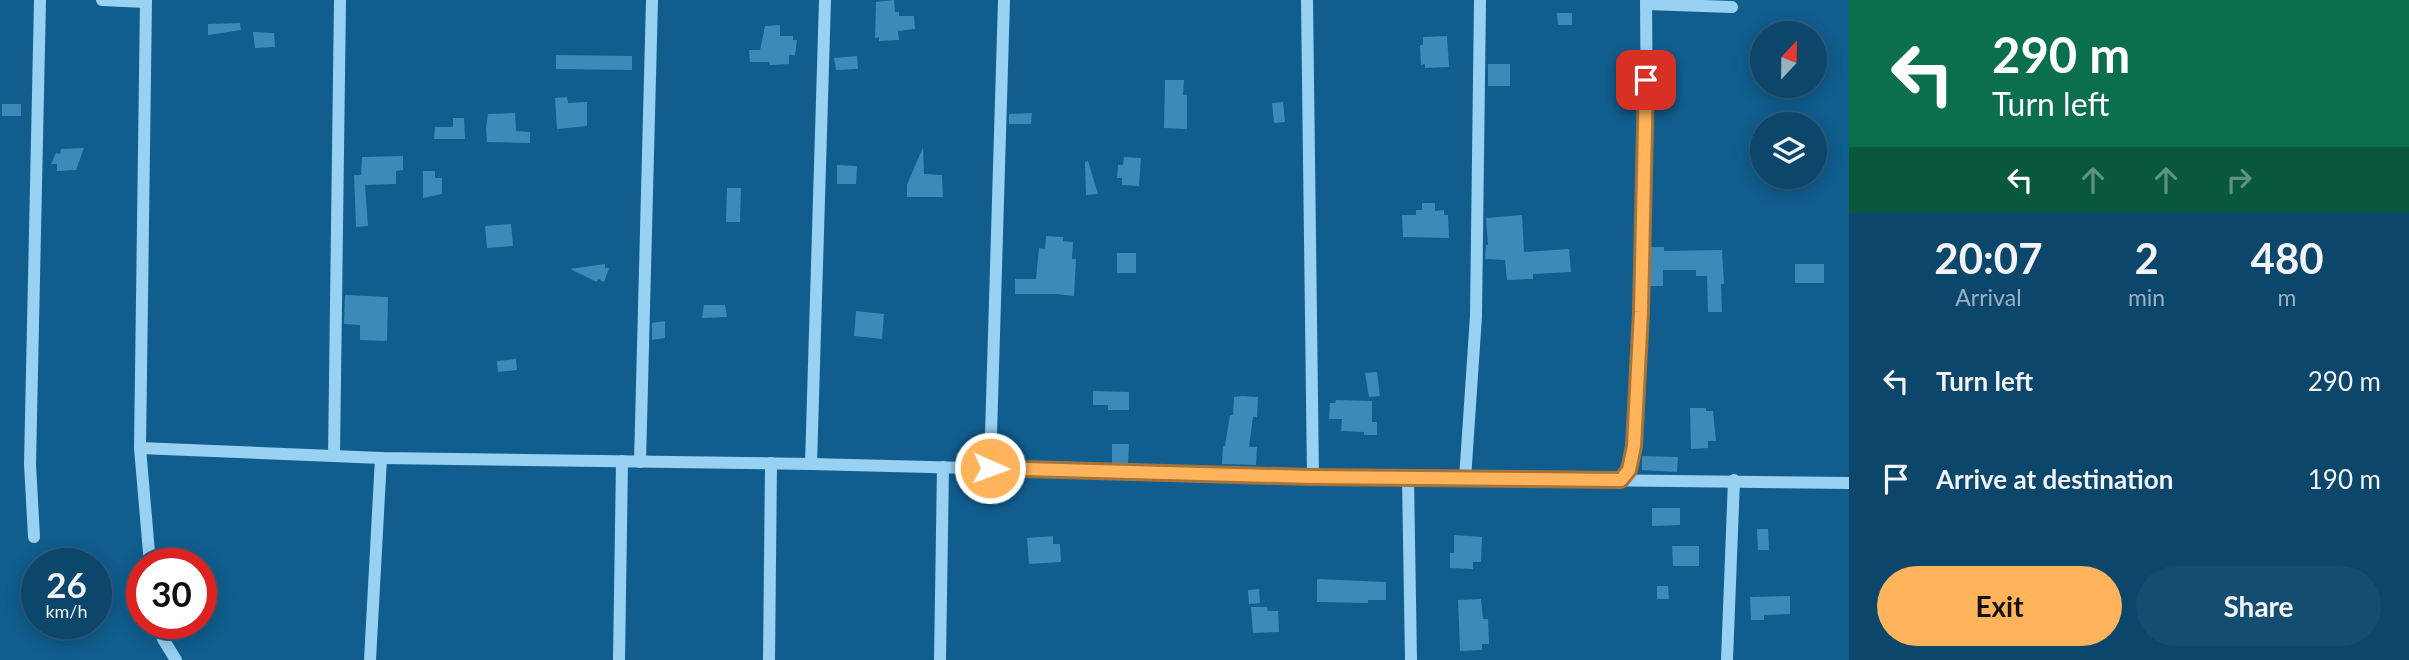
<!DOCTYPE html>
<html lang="en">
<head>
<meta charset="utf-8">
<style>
	:root { --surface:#0c466a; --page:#154d70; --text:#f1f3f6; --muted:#9ab1c1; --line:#2c5e7e; --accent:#ffb35a }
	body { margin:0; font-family:Lato,sans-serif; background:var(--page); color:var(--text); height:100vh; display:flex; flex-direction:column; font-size:26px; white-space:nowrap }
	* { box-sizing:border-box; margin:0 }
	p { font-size:23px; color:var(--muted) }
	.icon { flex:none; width:38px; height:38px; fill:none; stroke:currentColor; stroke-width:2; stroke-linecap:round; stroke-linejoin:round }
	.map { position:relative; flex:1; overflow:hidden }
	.drawer { display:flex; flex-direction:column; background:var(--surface); width:560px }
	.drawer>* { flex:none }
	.banner { background:#0b6e4f; color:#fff; overflow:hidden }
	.needle { width:46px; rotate:22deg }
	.fabs { position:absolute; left:1750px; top:21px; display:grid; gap:14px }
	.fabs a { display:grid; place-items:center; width:77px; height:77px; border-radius:50%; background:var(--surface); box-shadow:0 4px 18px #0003,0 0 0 2px var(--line); font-size:35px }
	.speed { position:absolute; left:21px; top:548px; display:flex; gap:14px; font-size:35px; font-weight:700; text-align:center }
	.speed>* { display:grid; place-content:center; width:91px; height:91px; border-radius:50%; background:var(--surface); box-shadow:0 4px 18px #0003,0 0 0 2px var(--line); line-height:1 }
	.speed small { font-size:18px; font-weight:400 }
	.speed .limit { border:10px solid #d22; background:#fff; color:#111 }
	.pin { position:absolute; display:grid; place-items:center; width:60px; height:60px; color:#fff; margin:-30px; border-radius:14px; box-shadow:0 4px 10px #0006 }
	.me { position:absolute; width:77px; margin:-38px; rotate:92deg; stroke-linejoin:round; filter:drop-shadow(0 0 5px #0008) }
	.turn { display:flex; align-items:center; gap:24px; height:147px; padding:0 28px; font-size:32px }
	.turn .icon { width:91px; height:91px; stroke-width:2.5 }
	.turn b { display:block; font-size:49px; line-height:60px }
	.lanes { display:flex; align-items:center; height:66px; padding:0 28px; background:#0003; justify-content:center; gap:35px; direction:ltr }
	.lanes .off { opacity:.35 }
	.eta { display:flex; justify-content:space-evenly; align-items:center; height:119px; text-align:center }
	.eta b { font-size:42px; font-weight:700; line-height:49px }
	.button { display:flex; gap:14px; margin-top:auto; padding:14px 28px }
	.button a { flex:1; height:80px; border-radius:42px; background:var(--accent); color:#111; font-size:28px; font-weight:700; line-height:80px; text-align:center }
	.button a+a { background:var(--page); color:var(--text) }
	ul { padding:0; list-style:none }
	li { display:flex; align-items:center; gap:21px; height:98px; padding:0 28px }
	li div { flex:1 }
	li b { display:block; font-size:26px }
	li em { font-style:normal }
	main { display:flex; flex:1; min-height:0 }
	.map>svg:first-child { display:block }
	.building { fill:#3d8ab9 }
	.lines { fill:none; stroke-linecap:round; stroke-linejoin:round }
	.minor { stroke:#99d1f2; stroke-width:12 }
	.route-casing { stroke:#a6743a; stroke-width:18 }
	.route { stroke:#ffb35a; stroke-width:12 }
</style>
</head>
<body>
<main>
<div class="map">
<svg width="1849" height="660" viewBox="0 0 1849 660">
	<rect width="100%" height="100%" fill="#105d8e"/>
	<g class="building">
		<polygon points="894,0 895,12 899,12 899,16 914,16 915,29 898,31 899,40 879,41 879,37 875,38 876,2"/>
		<polygon points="1557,13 1572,13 1572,25 1558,25"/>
		<polygon points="240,23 241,30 208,35 208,24"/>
		<polygon points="780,25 780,36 793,36 793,40 797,40 795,55 789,55 789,64 770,65 769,62 750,62 749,50 760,50 765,26"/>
		<polygon points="253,32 274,33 275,47 255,48"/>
		<polygon points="1447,36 1449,67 1425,68 1425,64 1421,65 1420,45 1423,45 1423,37"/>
		<polygon points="556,55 632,56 632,70 556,69"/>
		<polygon points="857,56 858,69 836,70 834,58"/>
		<rect x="1488" y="64" width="22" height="22"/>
		<polygon points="1165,80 1184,80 1183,95 1187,95 1187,129 1164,128"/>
		<polygon points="567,97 568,103 587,102 587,126 557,129 555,98"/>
		<polygon points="1283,102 1285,122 1274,123 1272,103"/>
		<rect x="2" y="104" width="19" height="12"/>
		<polygon points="515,113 516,131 530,132 530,143 487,142 486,128 488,114"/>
		<polygon points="1032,113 1031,124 1009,124 1009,114"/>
		<polygon points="453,118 464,118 465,139 434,139 435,127 453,127"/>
		<polygon points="923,147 924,174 942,175 943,197 907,197 907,185"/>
		<polygon points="84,148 76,170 57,171 57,164 51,164 56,153 60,154 61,149"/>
		<polygon points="403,156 403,170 396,171 396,184 365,185 368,226 356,227 354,175 361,175 362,157"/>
		<polygon points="1124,157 1141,158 1139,186 1122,185 1122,178 1117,178 1118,165 1123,165"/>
		<polygon points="1088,161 1098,194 1086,195 1085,162"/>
		<polygon points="837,165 857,166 856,184 837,184"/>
		<polygon points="423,171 435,171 435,178 442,178 442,194 423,198"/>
		<polygon points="727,188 741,188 740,222 726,222"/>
		<polygon points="1422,203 1435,203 1435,211 1444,210 1444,215 1448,215 1449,238 1403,237 1402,215 1416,215 1416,210 1422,210"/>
		<polygon points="1522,215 1524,252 1569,249 1571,272 1533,274 1533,279 1507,280 1505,260 1485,259 1486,245 1488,245 1486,218"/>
		<polygon points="511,224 513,246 487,248 485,226"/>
		<polygon points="1046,236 1063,237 1063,241 1073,242 1072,259 1076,259 1074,296 1056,294 1015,294 1015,279 1036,279 1039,248 1045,249"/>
		<polygon points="1651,247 1664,247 1664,251 1722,250 1724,284 1721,284 1722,312 1708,312 1707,276 1696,276 1696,270 1663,270 1663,286 1649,286"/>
		<rect x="1117" y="253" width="19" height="20"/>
		<polygon points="605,264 605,268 609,268 604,282 598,279 597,282 570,269"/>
		<rect x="1795" y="264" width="29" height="19"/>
		<polygon points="345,295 388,297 387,341 360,340 360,325 344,324"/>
		<polygon points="704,305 725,305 727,317 702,318"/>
		<polygon points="856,311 884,314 882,339 854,336"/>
		<polygon points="665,321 665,338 652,340 652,323"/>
		<polygon points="516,359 517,370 498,372 497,361"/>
		<polygon points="1377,372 1380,396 1369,397 1365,373"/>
		<polygon points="1093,391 1129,392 1129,410 1108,410 1108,405 1093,405"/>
		<polygon points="1242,396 1258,397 1257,417 1253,417 1249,447 1257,447 1256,465 1222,464 1223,446 1225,446 1230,415 1233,415 1234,397"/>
		<polygon points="1336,400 1372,401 1372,422 1377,422 1377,435 1364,435 1364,432 1341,431 1342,419 1329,419 1330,403 1335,403"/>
		<polygon points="1690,408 1706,408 1706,411 1713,411 1716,441 1708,441 1708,448 1691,449"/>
		<polygon points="1112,444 1129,444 1128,463 1112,463"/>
		<polygon points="1642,456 1678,457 1677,472 1642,470"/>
		<polygon points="1652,508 1680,508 1680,525 1652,526"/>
		<polygon points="1757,529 1768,529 1769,550 1758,550"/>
		<polygon points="1454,535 1482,537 1481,562 1473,562 1473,569 1450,568 1450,553 1454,553"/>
		<polygon points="1053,536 1053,544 1060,544 1061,562 1029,564 1027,538"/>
		<polygon points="1672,546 1699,546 1699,566 1673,566"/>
		<polygon points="1317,579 1386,582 1386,600 1368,600 1368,603 1317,602"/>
		<polygon points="1657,586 1668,586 1669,599 1657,599"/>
		<polygon points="1259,589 1260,603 1249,604 1248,590"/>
		<polygon points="1790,596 1790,614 1764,615 1764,620 1751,620 1750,597"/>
		<polygon points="1481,599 1483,619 1488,619 1489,644 1482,644 1482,650 1460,651 1458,600"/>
		<polygon points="1251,607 1267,607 1268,611 1278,611 1279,632 1253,633"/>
	</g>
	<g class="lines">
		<g class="minor">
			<polyline points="102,0 146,2"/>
			<polyline points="146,0 140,448 150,564"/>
			<polyline points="1307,0 1313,477"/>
			<polyline points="1646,4 1732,7"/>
			<polyline points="140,448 381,458 811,464 1313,477 1849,483"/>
			<polyline points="334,456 340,0"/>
			<polyline points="640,462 652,0"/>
			<polyline points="811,464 825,0"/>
			<polyline points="990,468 1004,0"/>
			<polyline points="1408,478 1411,660"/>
			<polyline points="1465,479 1476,316 1480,0"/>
			<polyline points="1621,480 1629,470 1634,446 1647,131 1646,0"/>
			<polyline points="34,537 30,464 40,0"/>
			<polyline points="158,623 163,639 176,660"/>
			<polyline points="370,660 381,458"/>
			<polyline points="619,660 622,461"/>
			<polyline points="769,660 771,463"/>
			<polyline points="940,660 943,467"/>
			<polyline points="1727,660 1734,480"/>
		</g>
	</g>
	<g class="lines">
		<g class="route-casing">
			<polyline id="route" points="990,468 1312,477 1621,480 1629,470 1634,446 1641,312 1646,80"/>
		</g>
		<use href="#route" class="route"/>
	</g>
</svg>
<div class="fabs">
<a><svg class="needle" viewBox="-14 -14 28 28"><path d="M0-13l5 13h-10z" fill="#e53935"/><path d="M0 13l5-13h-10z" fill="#9ab1c1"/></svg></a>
<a><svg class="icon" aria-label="layers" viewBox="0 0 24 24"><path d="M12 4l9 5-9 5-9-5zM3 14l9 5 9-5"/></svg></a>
</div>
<div class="speed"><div>26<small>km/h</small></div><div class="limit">30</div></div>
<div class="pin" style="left:1646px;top:80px;background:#d93025"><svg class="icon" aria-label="arrive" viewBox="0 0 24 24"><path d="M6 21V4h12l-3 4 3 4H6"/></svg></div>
<svg class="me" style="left:990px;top:468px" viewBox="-20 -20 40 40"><circle r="17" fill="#ffb35a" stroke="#fff" stroke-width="3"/><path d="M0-11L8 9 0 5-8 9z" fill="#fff"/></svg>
</div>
<section class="drawer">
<div class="banner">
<div class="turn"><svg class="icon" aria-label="left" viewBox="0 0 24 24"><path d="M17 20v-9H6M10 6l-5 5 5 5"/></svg><div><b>290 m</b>Turn left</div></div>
<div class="lanes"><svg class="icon" aria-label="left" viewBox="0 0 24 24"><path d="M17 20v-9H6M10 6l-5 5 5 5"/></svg><svg class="icon off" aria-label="ahead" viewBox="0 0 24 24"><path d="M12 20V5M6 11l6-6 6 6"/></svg><svg class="icon off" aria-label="ahead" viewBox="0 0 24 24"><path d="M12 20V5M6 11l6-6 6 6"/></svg><svg class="icon off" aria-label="right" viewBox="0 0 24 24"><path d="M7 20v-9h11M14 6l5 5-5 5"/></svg></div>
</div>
<div class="eta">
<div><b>20:07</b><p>Arrival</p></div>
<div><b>2</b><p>min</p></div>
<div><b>480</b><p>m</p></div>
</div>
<ul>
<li><svg class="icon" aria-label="left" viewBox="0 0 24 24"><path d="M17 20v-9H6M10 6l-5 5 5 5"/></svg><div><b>Turn left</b></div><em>290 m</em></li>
<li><svg class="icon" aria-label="arrive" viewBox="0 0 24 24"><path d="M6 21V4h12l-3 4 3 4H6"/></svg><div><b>Arrive at destination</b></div><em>190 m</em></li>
</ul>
<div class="button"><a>Exit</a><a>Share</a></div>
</section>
</main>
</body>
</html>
